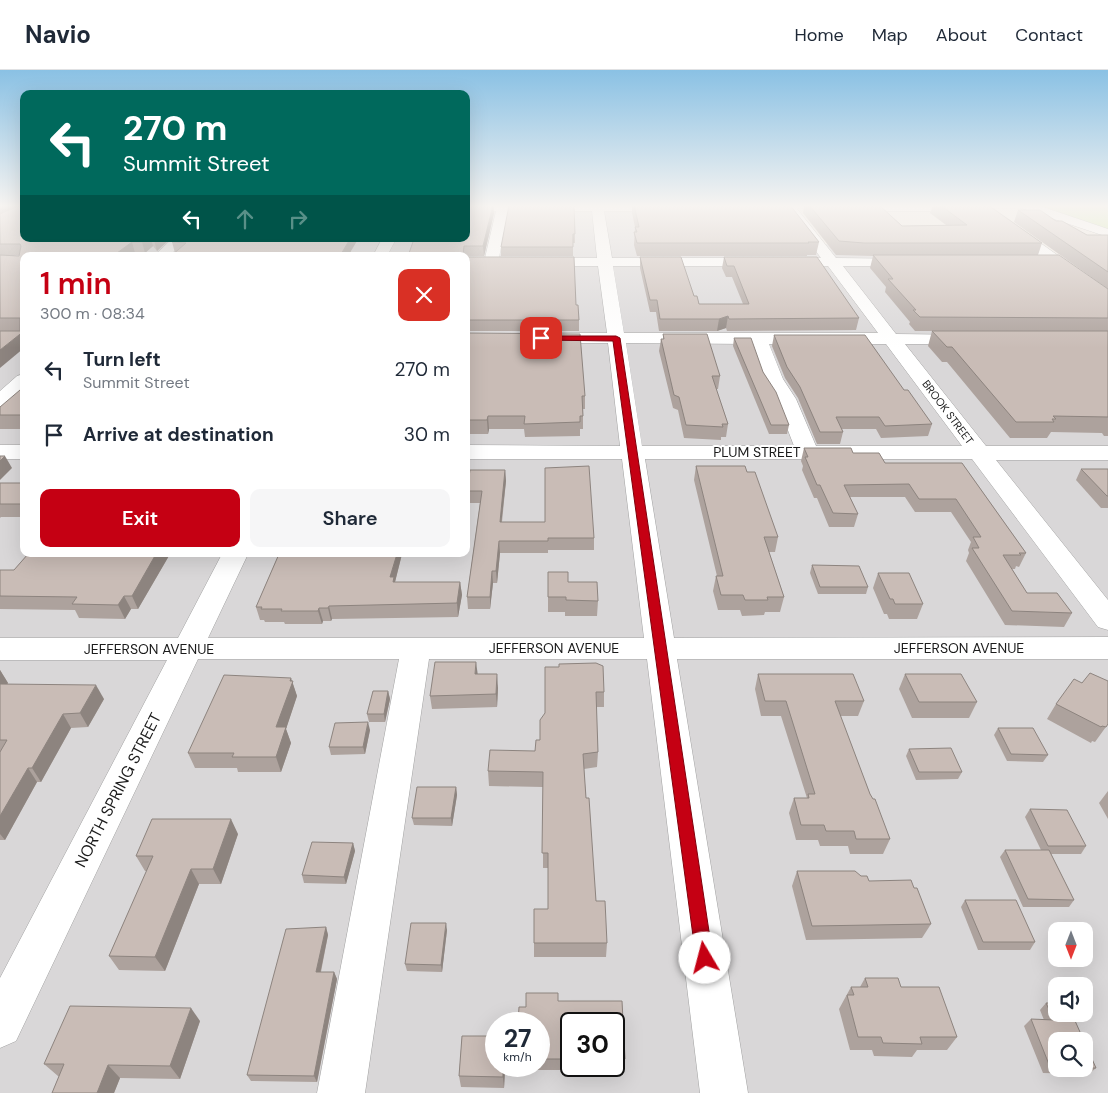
<!DOCTYPE html>
<html lang="en">
<head>
<meta charset="utf-8">
<style>
	:root { --surface:#fff; --page:#f6f6f7; --text:#1f2937; --muted:#747a83; --line:#e0e1e3; --accent:#c50013 }
	body { margin:0; font-family:"DM Sans",sans-serif; background:var(--page); color:var(--text); height:100vh; display:flex; flex-direction:column; font-size:19px; white-space:nowrap }
	* { box-sizing:border-box; margin:0 }
	p { font-size:16px; color:var(--muted) }
	.icon { flex:none; width:28px; height:28px; fill:none; stroke:currentColor; stroke-width:2; stroke-linecap:round; stroke-linejoin:round }
	.map { position:relative; flex:1; overflow:hidden }
	.drawer { position:absolute; left:20px; top:182px; width:450px; height:305px; display:flex; flex-direction:column; background:var(--surface); border-radius:10px; box-shadow:0 5px 20px #0002 }
	.drawer>* { flex:none }
	.top-card { position:absolute; left:20px; top:20px; width:450px; height:152px; border-radius:10px; box-shadow:0 5px 20px #0002; background:#00695c; color:#fff; overflow:hidden }
	.needle { width:32px; rotate:180deg }
	.tools { position:absolute; left:1048px; top:852px; display:grid; gap:10px }
	.tools a { display:grid; place-items:center; width:45px; height:45px; border-radius:10px; background:var(--surface); box-shadow:0 5px 20px #0002; font-size:25px }
	.speed { position:absolute; left:485px; top:942px; display:flex; gap:10px; font-size:25px; font-weight:700; text-align:center }
	.speed>* { display:grid; place-content:center; width:65px; height:65px; border-radius:50%; background:var(--surface); box-shadow:0 5px 20px #0002; line-height:1 }
	.speed small { font-size:12px; font-weight:400 }
	.speed .limit { border:2px solid #111; border-radius:8px; background:#fff; color:#111 }
	.pin { position:absolute; display:grid; place-items:center; width:42px; height:42px; color:#fff; margin:-21px; border-radius:10px; box-shadow:0 2px 8px #0006 }
	.me { position:absolute; width:55px; margin:-28px; rotate:352deg; stroke-linejoin:round; filter:drop-shadow(0 0 4px #0008) }
	.turn { display:flex; align-items:center; gap:18px; height:105px; padding:0 20px; font-size:22px }
	.turn .icon { width:65px; height:65px; stroke-width:2.5 }
	.turn b { display:block; font-size:35px; line-height:42px }
	.lanes { display:flex; align-items:center; height:48px; padding:0 20px; background:#0003; justify-content:center; gap:25px; direction:ltr }
	.lanes .off { opacity:.35 }
	.round { display:grid; place-items:center; flex:none; width:52px; height:52px; border-radius:10px; background:var(--page) }
	.head { display:flex; align-items:center; justify-content:space-between; height:85px; padding:0 20px }
	h1 { font-size:30px; font-weight:600; line-height:38px; color:var(--accent) }
	.primary-button { display:flex; gap:10px; margin-top:auto; padding:10px 20px }
	.primary-button a { flex:1; height:58px; border-radius:10px; background:var(--accent); color:#fff; font-size:20px; font-weight:600; line-height:58px; text-align:center }
	.primary-button a+a { background:var(--page); color:var(--text) }
	ul { padding:0; list-style:none }
	li { display:flex; align-items:center; gap:15px; height:65px; padding:0 20px }
	li div { flex:1 }
	li b { display:block; font-size:19px }
	li em { font-style:normal }
	header { display:flex; align-items:center; gap:30px; box-sizing:border-box; height:70px; padding:0 25px; background:var(--surface); border-bottom:1px solid var(--line) }
	header strong { font-size:24px }
	nav { display:flex; gap:28px; margin-inline-start:auto; font-size:18px }
	.map>svg:first-child { display:block }
	.residential { fill:#d9d7d8; fill-rule:evenodd }
	.grass { fill:#cdeba1 }
	.lines { fill:none; stroke-linecap:round; stroke-linejoin:round }
	.minor-casing { stroke:#a2a2a2; stroke-width:1 }
	.minor { fill:#fff; fill-rule:evenodd }
	.wall { fill:#ada29d; fill-rule:evenodd }
	.shaded-wall { fill:#8d847f }
	.building { fill:#c9bcb6; stroke:#8d847f }
	.route { fill:#c50013; stroke:#80000c }
	.labels { text-anchor:middle; dominant-baseline:central; stroke-width:4; stroke-linejoin:round; paint-order:stroke }
	.far-street-label { font-size:11px; fill:#1b1b1b; stroke:#fff }
	.street-label { font-size:14px; fill:#1b1b1b; stroke:#fff }
	.near-street-label { font-size:16px; fill:#1b1b1b; stroke:#fff }
</style>
</head>
<body>
<header>
<strong>Navio</strong>
<nav><a>Home</a><a>Map</a><a>About</a><a>Contact</a></nav>
</header>
<div class="map">
<svg width="1108" height="1023" viewBox="0 0 1108 1023">
	<rect width="100%" height="100%" fill="#ede7df"/>
	<path class="residential" d="M0 135H24V169H466V135H780L809 174 907 175 1108 227V1023H0ZM24 186H466V484H24ZM1056 861H1084V889H1056ZM1056 916H1084V944H1056ZM496 954H539V996H496ZM571 954H614V996H571ZM1056 971H1084V999H1056Z"/>
	<polygon class="grass" points="1032,135 1108,135 1108,161"/>
	<g class="lines">
		<g class="minor-casing">
			<g id="minor">
				<rect x="0" y="135" width="24" height="5"/>
				<path d="M466 135H675L676 137 674 140 670 141H604L612 188H821L782 135H794L836 188 915 189 917 192 915 195 910 196H843L896 264 973 265 976 269 973 273 967 274H905L986 376H1108V390H996L1108 530V560L1098 557 972 389H645L674 568 1108 567V589H677L748 1023H700L647 589H429L365 1023H317L399 589H198L16 971 0 978V908L167 590H0V568H178L222 484H248L208 568H644L622 389H466V375L620 376 608 273H545L539 272 536 268 539 264 545 263H607L598 196H466V188H485L496 141H466ZM508 141H592L597 188H499ZM613 196H828L878 263H624ZM626 273 751 274 763 309 776 329 794 376H642ZM769 274H886L962 376H816L796 329 783 309Z"/>
				<polygon points="838,135 975,135 976,137 970,141 843,141 839,140 837,137"/>
				<polygon points="1019,135 1037,135 1108,159 1108,167 1021,138"/>
				<polygon points="1010,154 1015,155 1108,221 1108,233 1102,231 1005,161 1003,158 1005,155"/>
				<polygon points="172,169 187,169 169,186 154,186"/>
				<polygon points="382,169 396,169 387,186 373,186"/>
				<polygon points="24,304 24,320 7,335 0,337 0,321 17,306"/>
				<rect x="0" y="375" width="24" height="14"/>
			</g>
		</g>
		<use href="#minor" class="minor"/>
	</g>
	<g class="wall">
		<polygon points="0,135 4,143 24,169 170,169 157,181 153,176 145,183 135,183 131,186 24,186 24,278 0,261 0,185 19,186 20,185 0,185"/>
		<polygon points="466,135 493,135 494,143 484,186 408,186"/>
		<polygon points="632,135 790,135 819,172 816,185 807,185 807,186 637,186 634,175 635,157 632,143"/>
		<polygon points="804,135 879,135 902,156 946,155 930,143 933,135 988,135 1042,173 1038,185 1108,219 1108,366 1104,366 1102,363 1051,362 1047,368 1010,368 947,292 942,292 928,276 932,261 935,261 915,261 909,254 910,252 885,222 886,217 870,198 873,186 836,185 803,143"/>
		<polygon points="1018,140 1056,151 1087,165 1108,165 1108,219 1014,152"/>
		<polygon points="575,164 575,173 573,173 573,186 501,186 501,177"/>
		<polygon points="358,169 348,186 171,186 175,183 172,172"/>
		<polygon points="466,187 576,235 579,250 579,261 466,261"/>
		<polygon points="640,187 694,226 699,234 743,234 732,207 726,207 722,198 724,187 859,248 856,260 727,261 726,258 717,261 659,261 656,242 650,242 640,198"/>
		<polygon points="466,263 585,326 585,339 583,339 583,359 580,359 580,366 525,367 524,359 489,359 488,364 466,364"/>
		<polygon points="663,264 720,306 718,319 716,319 728,354 726,367 721,367 721,370 684,368 678,340 673,338 659,281 661,269 663,269"/>
		<polygon points="774,265 904,320 932,354 928,366 881,368 876,359 842,359 843,362 840,374 817,374 798,328 785,308 772,276"/>
		<polygon points="734,268 763,302 789,355 787,364 769,364 733,276"/>
		<polygon points="24,320 24,359 0,359 0,337"/>
		<polygon points="804,378 853,383 885,393 962,393 1026,483 1019,497 1016,496 1015,499 1012,499 1027,523 1072,543 1064,557 1005,555 966,491 969,483 968,480 971,472 951,442 915,442 905,427 850,427 858,444 854,457 829,457 817,428 814,428 802,400 803,396 801,391"/>
		<polygon points="696,396 747,402 778,467 775,482 769,482 784,527 780,542 765,542 764,545 742,546 740,540 718,540 713,521 716,506 717,506 694,410"/>
		<polygon points="1081,399 1108,399 1108,438 1101,438 1076,410"/>
		<polygon points="505,400 506,411 502,452 594,468 594,480 548,480 548,483 500,483 497,513 493,513 490,539 468,539 467,527 480,433 468,433 467,421"/>
		<polygon points="0,413 24,413 24,447 1,447 0,448"/>
		<polygon points="28,484 170,484 138,539 131,539 125,549 79,548 75,540 0,539 0,500 14,500"/>
		<polygon points="279,484 402,484 395,512 460,512 462,525 458,547 332,549 331,551 323,551 322,554 285,554 284,552 265,552 264,550 260,550 256,537"/>
		<polygon points="812,495 868,517 866,524 818,524 810,503"/>
		<polygon points="878,503 923,534 917,549 889,549 887,544 884,544 873,518"/>
		<polygon points="568,512 598,531 597,546 565,546 565,542 548,542 548,527"/>
		<polygon points="545,597 604,622 604,637 596,637 598,682 597,697 584,699 586,728 596,831 607,873 606,887 534,887 534,873 548,839 548,798 543,798 543,717 489,716 488,701 535,681 540,670 545,643"/>
		<polygon points="0,600 8,613 7,614 104,629 88,657 71,658 41,712 37,712 5,770 0,770"/>
		<polygon points="478,604 498,618 497,637 432,639 430,626"/>
		<polygon points="758,604 864,631 858,646 840,646 870,724 890,769 883,784 850,784 848,776 820,776 818,770 796,770 789,743 794,728 807,728 781,646 761,646 755,619"/>
		<polygon points="905,604 977,632 969,648 912,648 899,619"/>
		<polygon points="292,611 297,626 286,659 291,673 281,702 238,702 237,698 195,698 188,683"/>
		<polygon points="1082,613 1108,654 1095,672 1092,671 1091,673 1047,649 1056,634"/>
		<polygon points="388,621 390,629 385,652 369,652 367,644"/>
		<polygon points="998,658 1048,685 1043,692 1007,691 994,665"/>
		<polygon points="370,660 365,684 331,685 329,677"/>
		<polygon points="909,679 962,702 958,709 916,710 906,686"/>
		<polygon points="456,717 457,725 452,756 414,755 412,748"/>
		<polygon points="1108,721 1108,749 1099,733"/>
		<polygon points="1030,739 1086,776 1081,784 1051,784 1074,830 1069,837 1023,837 1000,787 1005,780 1041,780 1025,747"/>
		<polygon points="238,764 221,814 199,814 165,901 119,900 109,886 147,801 145,801 136,786"/>
		<polygon points="353,773 355,781 346,814 304,813 302,805"/>
		<polygon points="797,801 861,806 931,854 922,868 806,870 792,816"/>
		<polygon points="965,830 1035,872 1030,880 978,880 961,837"/>
		<polygon points="326,857 328,865 321,902 334,902 337,909 317,1012 251,1011 247,1005"/>
		<polygon points="447,860 442,902 407,901 405,894"/>
		<polygon points="865,908 901,917 957,967 947,980 917,980 912,987 874,986 872,980 850,980 839,939 851,917 860,917"/>
		<path d="M526 923H558V931H622L625 989 623 1000H505L504 1018 461 1017 459 1006 462 966H496V996H539V954H518L519 937H526ZM571 954H614V996H571Z"/>
		<path d="M1046 933H1056V944H1072L1096 998 1089 1004 1043 1003 1024 956 1031 949 1044 950 1040 940ZM1056 971H1084V999H1056Z"/>
		<polygon points="200,951 180,1009 120,1008 114,1023 52,1023 59,1006 58,1006 44,994"/>
	</g>
	<g class="shaded-wall">
		<polygon points="0,135 17,135 0,145"/>
		<polygon points="493,135 494,143 484,186 483,176"/>
		<polygon points="146,169 151,169 153,176 145,183 142,172"/>
		<polygon points="155,169 170,169 157,181 154,170"/>
		<polygon points="350,169 358,169 348,186 340,186"/>
		<polygon points="132,172 135,183 131,186 113,186"/>
		<polygon points="728,246 726,258 717,261 719,249"/>
		<polygon points="24,261 24,278 0,298 0,280"/>
		<polygon points="488,346 489,359 488,364 487,350"/>
		<polygon points="469,382 470,396 466,421 466,399"/>
		<polygon points="5,386 12,398 0,410 0,391"/>
		<polygon points="505,400 506,411 500,464 500,452"/>
		<polygon points="499,471 500,483 497,513 496,501"/>
		<polygon points="156,484 170,484 138,539 132,526"/>
		<polygon points="397,484 402,484 394,516 390,507"/>
		<polygon points="492,501 493,513 490,539 490,527"/>
		<polygon points="460,512 462,525 458,547 457,533"/>
		<polygon points="124,526 131,539 125,549 118,535"/>
		<polygon points="329,536 332,549 331,551 328,538"/>
		<polygon points="319,538 323,551 322,554 318,541"/>
		<polygon points="476,592 478,606 475,604"/>
		<polygon points="0,600 8,613 0,625"/>
		<polygon points="497,604 498,618 497,637 496,624"/>
		<polygon points="291,608 297,626 286,659 291,673 281,702 276,687 276,657"/>
		<polygon points="96,615 104,629 88,657 80,643"/>
		<polygon points="388,621 390,629 385,652 384,644"/>
		<polygon points="63,644 71,658 41,712 32,698"/>
		<polygon points="368,652 370,660 365,684 363,677"/>
		<polygon points="28,698 37,712 5,770 0,764 0,746"/>
		<polygon points="456,717 457,725 452,756 451,748"/>
		<polygon points="231,749 238,764 221,814 213,799"/>
		<polygon points="353,773 355,781 346,814 344,807"/>
		<polygon points="191,799 199,814 165,901 155,887"/>
		<polygon points="446,853 447,860 442,902 441,895"/>
		<polygon points="326,857 328,865 319,909 316,902"/>
		<polygon points="334,902 337,909 317,1012 314,1006"/>
		<polygon points="191,938 200,951 180,1009 170,996"/>
		<polygon points="108,995 120,1008 114,1023 97,1023"/>
		<polygon points="503,996 505,996 505,1000 504,1018 503,1007"/>
	</g>
	<g class="building">
		<polygon points="20,135 24,135 24,169 146,169 142,172 132,172 113,186 24,186 24,261 0,280 0,261 20,261 20,248 0,248 0,185 19,186 21,176 20,174 0,174 0,144"/>
		<polygon points="466,135 493,135 483,176 464,176 463,186 464,186 408,186 414,169 466,169"/>
		<polygon points="509,135 574,135 575,164 573,164 573,177 501,177"/>
		<polygon points="634,135 790,135 819,172 808,172 809,173 637,173 634,162 637,162 635,157 639,157"/>
		<polygon points="809,135 879,135 902,156 967,155 940,135 988,135 1042,173 864,173 839,171"/>
		<polygon points="1018,140 1040,140 1056,151 1062,151 1087,165 1108,165 1108,202"/>
		<polygon points="176,169 350,169 340,186 171,186 186,173 172,172"/>
		<polygon points="873,185 1059,185 1108,219 1108,248 920,247 913,240 916,240 888,209 893,209"/>
		<polygon points="466,187 574,187 576,235 578,235 579,250 466,250"/>
		<polygon points="640,187 681,187 694,226 697,226 699,234 749,234 734,196 727,196 724,187 817,187 859,248 729,249 728,246 719,249 660,249 657,230 650,230"/>
		<polygon points="932,261 1108,261 1108,347 1053,346 1056,349 1052,349 1054,352 1016,352 952,277 947,277"/>
		<polygon points="466,263 580,264 585,326 582,326 583,346 580,346 580,352 524,354 525,346 488,346 487,350 466,350"/>
		<polygon points="663,264 707,264 720,306 712,306 728,354 722,354 723,357 686,355 679,327 674,325 661,269 664,269"/>
		<polygon points="774,265 865,265 904,320 908,320 932,354 885,356 879,347 836,347 843,362 820,362 800,317 787,297"/>
		<polygon points="734,268 751,268 763,302 776,322 789,355 771,355"/>
		<polygon points="20,320 22,322 24,320 24,345 0,345 0,337"/>
		<polygon points="804,378 851,378 853,383 879,383 885,393 962,393 1026,483 1019,483 1021,485 1003,485 1027,523 1057,523 1072,543 1012,541 972,478 979,478 973,467 981,467 956,429 919,429 909,414 844,415 858,444 833,443 820,415 817,415 805,387 808,387"/>
		<polygon points="466,382 469,382 466,399"/>
		<polygon points="0,386 5,386 0,391"/>
		<polygon points="589,396 594,468 548,468 548,471 499,471 496,501 492,501 490,527 467,527 482,421 467,421 470,400 505,400 500,452 545,452 545,398"/>
		<polygon points="696,396 745,396 747,402 755,402 778,467 764,467 784,527 767,527 768,530 745,530 743,525 721,525 716,506 723,506"/>
		<polygon points="1081,399 1108,399 1108,426 1107,426"/>
		<rect x="0" y="413" width="24" height="21"/>
		<polygon points="28,484 156,484 132,526 124,526 118,535 72,534 77,527 0,526 0,500 14,500"/>
		<polygon points="279,484 397,484 390,507 394,507 393,512 460,512 457,533 329,536 328,538 319,538 318,541 281,541 282,539 261,539 262,537 256,537"/>
		<polygon points="812,495 859,496 868,517 820,517"/>
		<polygon points="548,502 568,502 568,512 597,512 598,531 566,530 566,527 548,527"/>
		<polygon points="878,503 909,503 923,534 895,534 893,529 890,529"/>
		<polygon points="435,592 476,592 475,604 497,604 496,624 430,626"/>
		<polygon points="596,593 603,596 604,622 596,622 598,682 583,684 586,728 589,728 596,831 605,831 607,873 534,873 534,839 548,839 548,783 542,783 543,702 488,701 490,680 535,681 536,670 540,670 540,650 545,643 545,597 559,597 559,594"/>
		<polygon points="1090,603 1108,611 1108,654 1106,657 1102,656 1101,657 1056,634 1074,609 1082,613"/>
		<polygon points="758,604 853,604 864,631 835,631 870,724 873,729 875,729 890,769 856,769 854,761 826,761 824,755 801,755 794,728 809,728 808,724 815,724 786,631 765,631"/>
		<polygon points="905,604 961,604 977,632 919,632"/>
		<polygon points="224,605 291,608 290,611 293,611 276,657 286,657 276,687 232,687 234,683 188,683"/>
		<polygon points="0,614 96,615 80,643 63,644 32,698 28,698 0,746 0,682 7,670 0,670"/>
		<polygon points="373,621 388,621 384,644 367,644"/>
		<polygon points="368,652 363,677 329,677 335,653"/>
		<polygon points="998,658 1033,658 1048,685 1011,684"/>
		<polygon points="951,678 962,702 919,702 909,679"/>
		<polygon points="417,717 456,717 451,748 412,748"/>
		<polygon points="1030,739 1067,740 1086,776 1048,776"/>
		<polygon points="152,749 231,749 213,799 191,799 155,887 109,886 153,786 136,786"/>
		<polygon points="312,772 353,773 344,807 302,805"/>
		<polygon points="1005,780 1049,780 1074,830 1028,829"/>
		<polygon points="797,801 855,801 861,806 867,806 869,811 911,810 914,818 917,818 931,854 812,856"/>
		<polygon points="965,830 1016,830 1035,872 983,872"/>
		<polygon points="411,853 446,853 441,895 405,894"/>
		<polygon points="326,857 316,902 334,902 314,1006 247,1005 286,859"/>
		<polygon points="865,908 898,908 901,917 939,917 957,967 920,967 922,974 883,973 881,967 858,967 847,925 854,925 851,917 868,917"/>
		<polygon points="526,923 558,923 558,931 622,931 625,989 614,989 614,954 571,954 571,989 539,989 539,954 518,954 519,937 526,937"/>
		<polygon points="1046,933 1056,933 1056,944 1072,944 1096,998 1084,998 1084,971 1056,971 1056,997 1050,997 1031,949 1054,950"/>
		<polygon points="70,936 191,938 170,996 108,995 97,1023 52,1023 64,994 44,994"/>
		<polygon points="462,966 496,966 496,996 503,996 503,1007 459,1006"/>
	</g>
	<linearGradient id="sky" x2="0" y2="1"><stop stop-color="#8ac1e4"/><stop offset="0.49" stop-color="#f7f4f1"/><stop offset="1" stop-color="#f7f4f1" stop-opacity="0"/></linearGradient>
	<rect width="1108" height="278" fill="url(#sky)"/>
	<polygon class="route" points="539,266 616,266 620,268 713,888 711,894 705,896 698,894 696,888 613,271 541,270 539,270"/>
	<g class="labels">
		<g class="far-street-label">
			<text transform="translate(948 342) rotate(53)">BROOK STREET</text>
		</g>
		<g class="street-label">
			<text x="757" y="382">PLUM STREET</text>
			<text x="554" y="578">JEFFERSON AVENUE</text>
			<text x="959" y="578">JEFFERSON AVENUE</text>
			<text x="149" y="579">JEFFERSON AVENUE</text>
		</g>
		<g class="near-street-label">
			<text transform="translate(118 720) rotate(-63)">NORTH SPRING STREET</text>
		</g>
	</g>
</svg>
<div class="tools">
<a><svg class="needle" viewBox="-14 -14 28 28"><path d="M0-13l5 13h-10z" fill="#e53935"/><path d="M0 13l5-13h-10z" fill="#747a83"/></svg></a>
<a><svg class="icon" aria-label="sound" viewBox="0 0 24 24"><path d="M4 9h4l5-4v14l-5-4H4zM17 9q2 3 0 6"/></svg></a>
<a><svg class="icon" aria-label="search" viewBox="0 0 24 24"><circle cx="10" cy="10" r="6"/><path d="M15 15l6 6"/></svg></a>
</div>
<div class="speed"><div>27<small>km/h</small></div><div class="limit">30</div></div>
<div class="pin" style="left:541px;top:268px;background:#d93025"><svg class="icon" aria-label="arrive" viewBox="0 0 24 24"><path d="M6 21V4h12l-3 4 3 4H6"/></svg></div>
<svg class="me" style="left:705px;top:888px" viewBox="-20 -20 40 40"><circle r="19" fill="#fff"/><path d="M0-13L10 11 0 6-10 11z" fill="#c50013"/></svg>
<div class="top-card">
<div class="turn"><svg class="icon" aria-label="left" viewBox="0 0 24 24"><path d="M17 20v-9H6M10 6l-5 5 5 5"/></svg><div><b>270 m</b>Summit Street</div></div>
<div class="lanes"><svg class="icon" aria-label="left" viewBox="0 0 24 24"><path d="M17 20v-9H6M10 6l-5 5 5 5"/></svg><svg class="icon off" aria-label="ahead" viewBox="0 0 24 24"><path d="M12 20V5M6 11l6-6 6 6"/></svg><svg class="icon off" aria-label="right" viewBox="0 0 24 24"><path d="M7 20v-9h11M14 6l5 5-5 5"/></svg></div>
</div>
<section class="drawer">
<div class="head"><div><h1>1 min</h1><p>300 m · 08:34</p></div><a class="round" style="background:#d93025;color:#fff"><svg class="icon" aria-label="close" viewBox="0 0 24 24"><path d="M6 6l12 12M18 6L6 18"/></svg></a></div>
<ul>
<li><svg class="icon" aria-label="left" viewBox="0 0 24 24"><path d="M17 20v-9H6M10 6l-5 5 5 5"/></svg><div><b>Turn left</b><p>Summit Street</p></div><em>270 m</em></li>
<li><svg class="icon" aria-label="arrive" viewBox="0 0 24 24"><path d="M6 21V4h12l-3 4 3 4H6"/></svg><div><b>Arrive at destination</b></div><em>30 m</em></li>
</ul>
<div class="primary-button"><a>Exit</a><a>Share</a></div>
</section>
</div>
</body>
</html>
